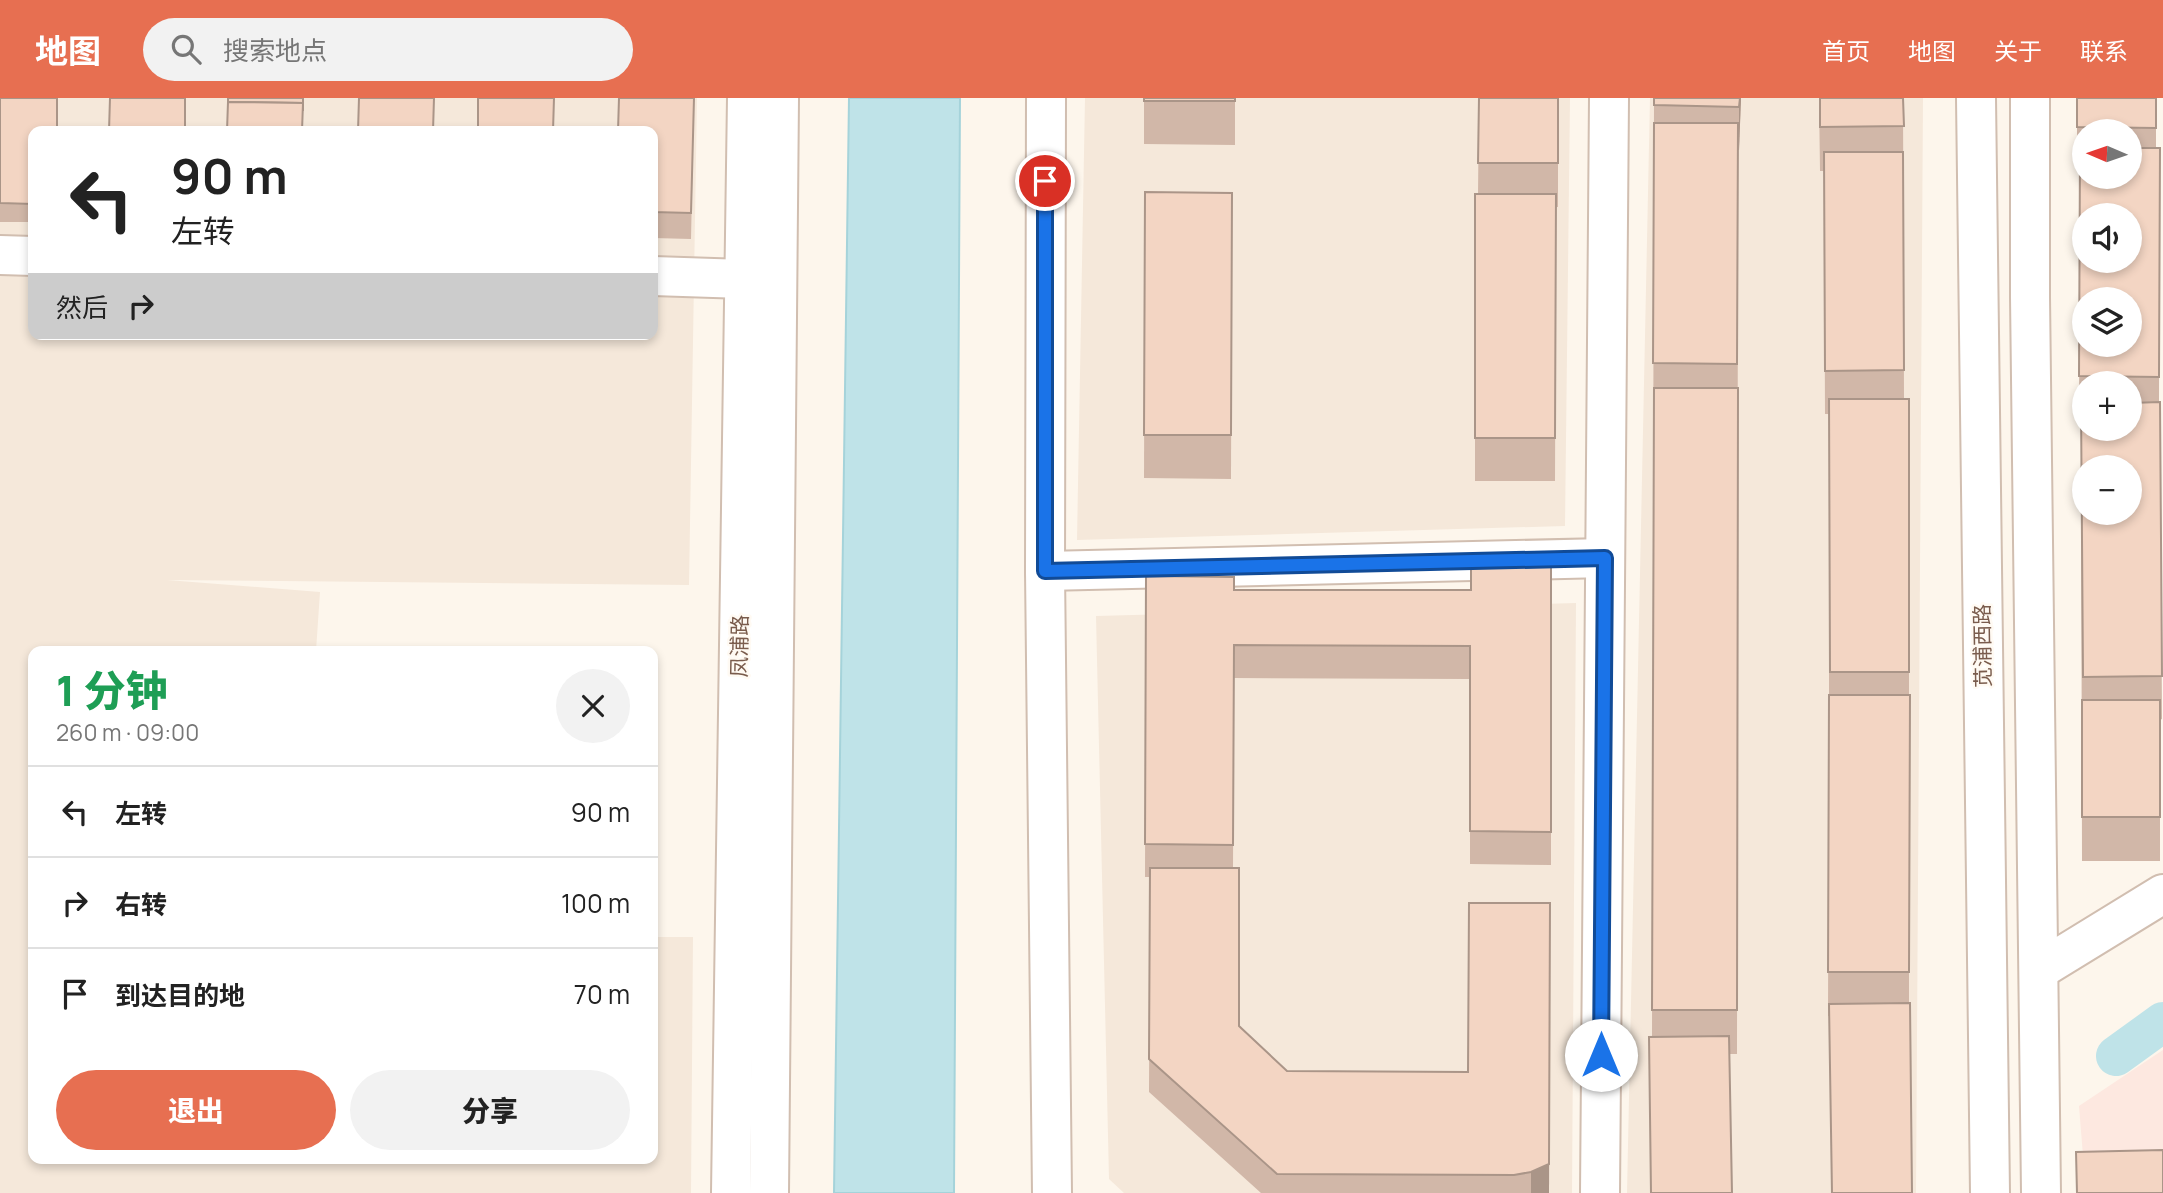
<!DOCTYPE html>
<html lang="zh">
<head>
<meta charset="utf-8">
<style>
	:root { --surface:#fff; --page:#f2f2f2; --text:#222; --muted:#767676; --line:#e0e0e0; --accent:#e76f51 }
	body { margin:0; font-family:Manrope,"Noto Sans SC",sans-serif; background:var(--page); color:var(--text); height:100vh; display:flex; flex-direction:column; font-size:26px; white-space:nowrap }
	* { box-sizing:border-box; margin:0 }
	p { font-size:23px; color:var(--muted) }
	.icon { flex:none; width:38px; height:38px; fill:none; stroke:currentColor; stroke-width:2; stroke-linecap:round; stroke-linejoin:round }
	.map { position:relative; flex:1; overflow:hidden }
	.side { position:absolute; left:28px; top:548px; width:630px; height:518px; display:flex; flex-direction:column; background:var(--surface); border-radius:14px; box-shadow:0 4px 10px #0003 }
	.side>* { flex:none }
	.banner { position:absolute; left:28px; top:28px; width:630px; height:214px; border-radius:14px; box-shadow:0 4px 10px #0003; background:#fff; color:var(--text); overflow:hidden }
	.needle { width:46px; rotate:272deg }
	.fabs { position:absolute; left:2072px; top:21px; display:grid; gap:14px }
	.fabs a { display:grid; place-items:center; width:70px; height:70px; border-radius:50%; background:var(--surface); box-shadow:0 4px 10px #0003; font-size:35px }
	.pin { position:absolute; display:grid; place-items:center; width:60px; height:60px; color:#fff; margin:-30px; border:4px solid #fff; border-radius:50%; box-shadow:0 2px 7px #0007 }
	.me { position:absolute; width:77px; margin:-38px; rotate:0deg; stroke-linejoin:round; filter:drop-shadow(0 0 5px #0008) }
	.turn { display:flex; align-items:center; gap:24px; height:147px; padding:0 28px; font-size:32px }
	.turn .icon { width:91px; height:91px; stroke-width:2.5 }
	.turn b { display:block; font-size:49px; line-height:60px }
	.then { display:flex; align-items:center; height:66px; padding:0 28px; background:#0003; gap:14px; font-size:26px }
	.round { display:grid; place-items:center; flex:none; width:74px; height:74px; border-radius:37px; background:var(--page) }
	.summary { display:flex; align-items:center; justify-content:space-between; height:119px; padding:0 28px }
	h1 { font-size:42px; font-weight:800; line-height:52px; color:#1e9e55 }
	.cta { display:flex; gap:14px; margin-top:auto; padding:14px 28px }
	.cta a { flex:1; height:80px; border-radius:42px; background:var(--accent); color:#fff; font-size:28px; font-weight:800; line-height:80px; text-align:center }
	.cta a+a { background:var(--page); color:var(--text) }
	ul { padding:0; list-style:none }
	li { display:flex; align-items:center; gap:21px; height:91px; padding:0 28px; border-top:2px solid var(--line) }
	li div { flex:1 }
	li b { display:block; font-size:26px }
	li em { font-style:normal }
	header { display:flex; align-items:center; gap:42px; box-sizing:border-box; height:98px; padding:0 35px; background:var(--accent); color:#fff }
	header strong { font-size:33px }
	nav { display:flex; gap:38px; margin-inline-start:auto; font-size:24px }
	.search { width:490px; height:63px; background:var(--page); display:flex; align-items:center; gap:18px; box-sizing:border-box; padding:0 24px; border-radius:38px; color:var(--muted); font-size:26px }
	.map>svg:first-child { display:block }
	.residential { fill:#f5e8da; fill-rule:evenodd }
	.commercial { fill:#fde8e0 }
	.water { fill:#bfe3e8; stroke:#a5d3da; stroke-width:2 }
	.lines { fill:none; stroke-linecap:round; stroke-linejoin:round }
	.canal { stroke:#bfe3e8; stroke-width:40 }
	.minor-casing { stroke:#d1beb0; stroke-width:42 }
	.tertiary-casing { stroke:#d1beb0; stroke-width:42 }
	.minor { stroke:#fff; stroke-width:38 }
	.tertiary { stroke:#fff; stroke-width:38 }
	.wall { fill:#d1b7a8; fill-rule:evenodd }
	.shaded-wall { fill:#aa9588 }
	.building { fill:#f3d5c3; stroke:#aa9588; stroke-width:2; fill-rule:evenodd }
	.route-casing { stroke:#114b97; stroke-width:18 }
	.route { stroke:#1a73e8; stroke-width:12 }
	.labels { text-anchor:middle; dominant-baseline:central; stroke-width:5; stroke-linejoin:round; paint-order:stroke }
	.street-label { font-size:21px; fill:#7a5c4d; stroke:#fffaf3 }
</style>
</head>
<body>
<header>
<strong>地图</strong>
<div class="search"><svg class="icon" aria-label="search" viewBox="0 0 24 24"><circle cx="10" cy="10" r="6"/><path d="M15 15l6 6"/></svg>搜索地点</div>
<nav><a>首页</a><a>地图</a><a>关于</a><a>联系</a></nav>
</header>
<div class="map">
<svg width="2163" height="1095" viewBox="0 0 2163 1095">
	<rect width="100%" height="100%" fill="#fdf6ec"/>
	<g class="residential">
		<path d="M0 0H697L689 487 167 482 320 494 316 553H33V1060H653V839H693L691 1095H0ZM33 33H653V236H33Z"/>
		<polygon points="1085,0 1570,0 1565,428 1077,442"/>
		<polygon points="1650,0 1923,0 1916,1095 1627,1095"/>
		<polygon points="1576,505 1572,1095 1124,1095 1109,1081 1096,518"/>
	</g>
	<polygon class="commercial" points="2163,952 2163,1095 2086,1095 2079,1008"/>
	<polygon class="water" points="849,0 960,0 954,1095 834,1095"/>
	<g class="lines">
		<polyline class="canal" points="2116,958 2163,924"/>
		<g class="minor-casing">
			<g id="minor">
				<polyline points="1046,0 1045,473 1052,1095"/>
				<polyline points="0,157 33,158"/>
				<polyline points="653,178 744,181"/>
				<polyline points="1045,473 1605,460"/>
				<polyline points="2039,872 2163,796"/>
				<polyline points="1600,1095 1609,0"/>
			</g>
		</g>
		<g class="tertiary-casing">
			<g id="tertiary">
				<polyline points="1976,0 1990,1095"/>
				<polyline points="2030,0 2030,199 2041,1095"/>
				<polyline points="731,1095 747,0"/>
				<polyline points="769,1095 779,0"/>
			</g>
		</g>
		<use href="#minor" class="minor"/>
		<use href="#tertiary" class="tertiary"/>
	</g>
	<g class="wall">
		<polygon points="0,0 33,33 33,124 0,124"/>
		<polygon points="619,0 694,0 691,141 653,140 653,33"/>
		<polygon points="1144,0 1235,0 1235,47 1144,46"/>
		<polygon points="1479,0 1558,0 1558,109 1556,109 1555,383 1475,383 1475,96 1478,96"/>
		<polygon points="1654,0 1741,0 1739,52 1738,52 1737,956 1729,956 1732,1095 1651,1095 1649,939 1652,939"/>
		<polygon points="1819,0 1903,0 1904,301 1909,301 1909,905 1912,1095 1832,1095 1829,918 1828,918 1829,597 1829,316 1825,316 1824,73 1820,73"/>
		<path d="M2077 0H2156V50H2160L2159 304H2160L2162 621 2160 622V763H2082L2081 321H2079L2080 72H2077ZM2084 33H2130V79H2084ZM2084 285H2130V331H2084Z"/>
		<polygon points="1145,94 1232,95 1231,381 1144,380"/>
		<polygon points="1551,462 1551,767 1470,766 1470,581 1234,580 1233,770 1239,928 1287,973 1468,974 1550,805 1549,1095 1261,1095 1149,994 1150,779 1145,779 1146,478 1234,492 1471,492"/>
	</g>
	<g class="shaded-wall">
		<polygon points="1740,0 1741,0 1739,52 1739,9"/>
		<polygon points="1550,805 1549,1095 1531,1095 1531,1074"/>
	</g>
	<g class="building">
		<polygon points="0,0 57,0 57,33 33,33 33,106 0,105"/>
		<polygon points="110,0 185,0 185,33 109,33"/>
		<polygon points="228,0 303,0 303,13 303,5 228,4"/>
		<polygon points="359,0 434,0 433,33 358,33"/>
		<polygon points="478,0 554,0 553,33 478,33"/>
		<polygon points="619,0 694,0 691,115 653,114 653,33 618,33"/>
		<rect x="1144" y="0" width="91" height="3"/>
		<polygon points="1479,0 1558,0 1558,65 1478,65"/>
		<polygon points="1654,0 1740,0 1739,9 1654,7"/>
		<polygon points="1820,0 1903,0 1904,28 1820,29"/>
		<polygon points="2077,0 2156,0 2156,30 2077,29"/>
		<polygon points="228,4 303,5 302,33 227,33"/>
		<polygon points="1654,25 1738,25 1737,266 1653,265"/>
		<path d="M2080 50H2084V79H2130V50H2160L2159 279 2079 278ZM2084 117H2130V163H2084ZM2084 201H2130V247H2084Z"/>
		<polygon points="1824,54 1903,54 1904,272 1825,273"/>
		<polygon points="1145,94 1232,95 1231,337 1144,337"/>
		<polygon points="1475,96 1556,96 1555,340 1475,340"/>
		<polygon points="1654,290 1738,290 1737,912 1652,912"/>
		<polygon points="1829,301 1909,301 1909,574 1830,574"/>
		<path d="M2160 304 2162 578 2083 579 2081 305H2084V331H2130V305ZM2084 369H2130V415H2084Z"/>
		<polygon points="1471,461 1551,462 1551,734 1470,733 1470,548 1234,547 1233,747 1145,746 1146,478 1234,479 1234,492 1471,492"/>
		<polygon points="1829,597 1910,597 1909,874 1828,874"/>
		<rect x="2082" y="602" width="78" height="117"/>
		<polygon points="1150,770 1239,770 1239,928 1287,973 1468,974 1469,805 1550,805 1549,1066 1531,1074 1514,1077 1277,1076 1149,961"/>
		<polygon points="1910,905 1912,1095 1832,1095 1829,906"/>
		<polygon points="1729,938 1732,1095 1651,1095 1649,939"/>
		<polygon points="2163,1052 2163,1095 2077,1095 2076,1054"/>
	</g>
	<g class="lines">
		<g class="route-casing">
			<polyline id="route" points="1045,83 1045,473 1605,460 1601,957"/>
		</g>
		<use href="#route" class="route"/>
	</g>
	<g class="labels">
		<g class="street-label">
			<text transform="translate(739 548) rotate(-89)">凤浦路</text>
			<text transform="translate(1982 548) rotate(-91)">苋浦西路</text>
		</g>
	</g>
</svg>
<div class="fabs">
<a><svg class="needle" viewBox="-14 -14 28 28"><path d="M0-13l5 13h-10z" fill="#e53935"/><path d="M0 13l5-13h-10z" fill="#767676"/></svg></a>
<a><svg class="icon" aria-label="sound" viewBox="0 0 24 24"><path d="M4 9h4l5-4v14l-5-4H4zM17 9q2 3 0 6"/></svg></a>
<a><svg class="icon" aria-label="layers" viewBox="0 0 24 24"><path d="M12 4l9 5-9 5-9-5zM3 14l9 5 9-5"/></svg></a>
<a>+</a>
<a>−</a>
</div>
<div class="pin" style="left:1045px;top:83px;background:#d93025"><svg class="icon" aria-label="arrive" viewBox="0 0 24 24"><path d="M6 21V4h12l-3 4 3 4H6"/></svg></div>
<svg class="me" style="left:1601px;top:957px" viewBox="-20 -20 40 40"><circle r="19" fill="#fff"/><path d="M0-13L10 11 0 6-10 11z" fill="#1a73e8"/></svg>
<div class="banner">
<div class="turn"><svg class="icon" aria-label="left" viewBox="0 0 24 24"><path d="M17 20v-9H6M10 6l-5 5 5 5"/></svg><div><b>90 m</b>左转</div></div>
<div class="then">然后<svg class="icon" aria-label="right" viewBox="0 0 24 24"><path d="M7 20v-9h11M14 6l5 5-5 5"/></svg></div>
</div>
<section class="side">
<div class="summary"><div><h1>1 分钟</h1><p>260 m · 09:00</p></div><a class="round"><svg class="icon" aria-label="close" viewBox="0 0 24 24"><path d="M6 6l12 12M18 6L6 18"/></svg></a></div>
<ul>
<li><svg class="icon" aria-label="left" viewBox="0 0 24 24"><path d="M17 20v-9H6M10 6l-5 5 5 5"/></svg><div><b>左转</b></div><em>90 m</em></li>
<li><svg class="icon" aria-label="right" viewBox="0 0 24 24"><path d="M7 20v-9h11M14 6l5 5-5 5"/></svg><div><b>右转</b></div><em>100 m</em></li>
<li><svg class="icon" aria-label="arrive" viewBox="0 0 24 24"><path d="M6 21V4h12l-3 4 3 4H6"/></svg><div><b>到达目的地</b></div><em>70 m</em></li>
</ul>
<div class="cta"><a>退出</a><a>分享</a></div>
</section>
</div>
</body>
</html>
